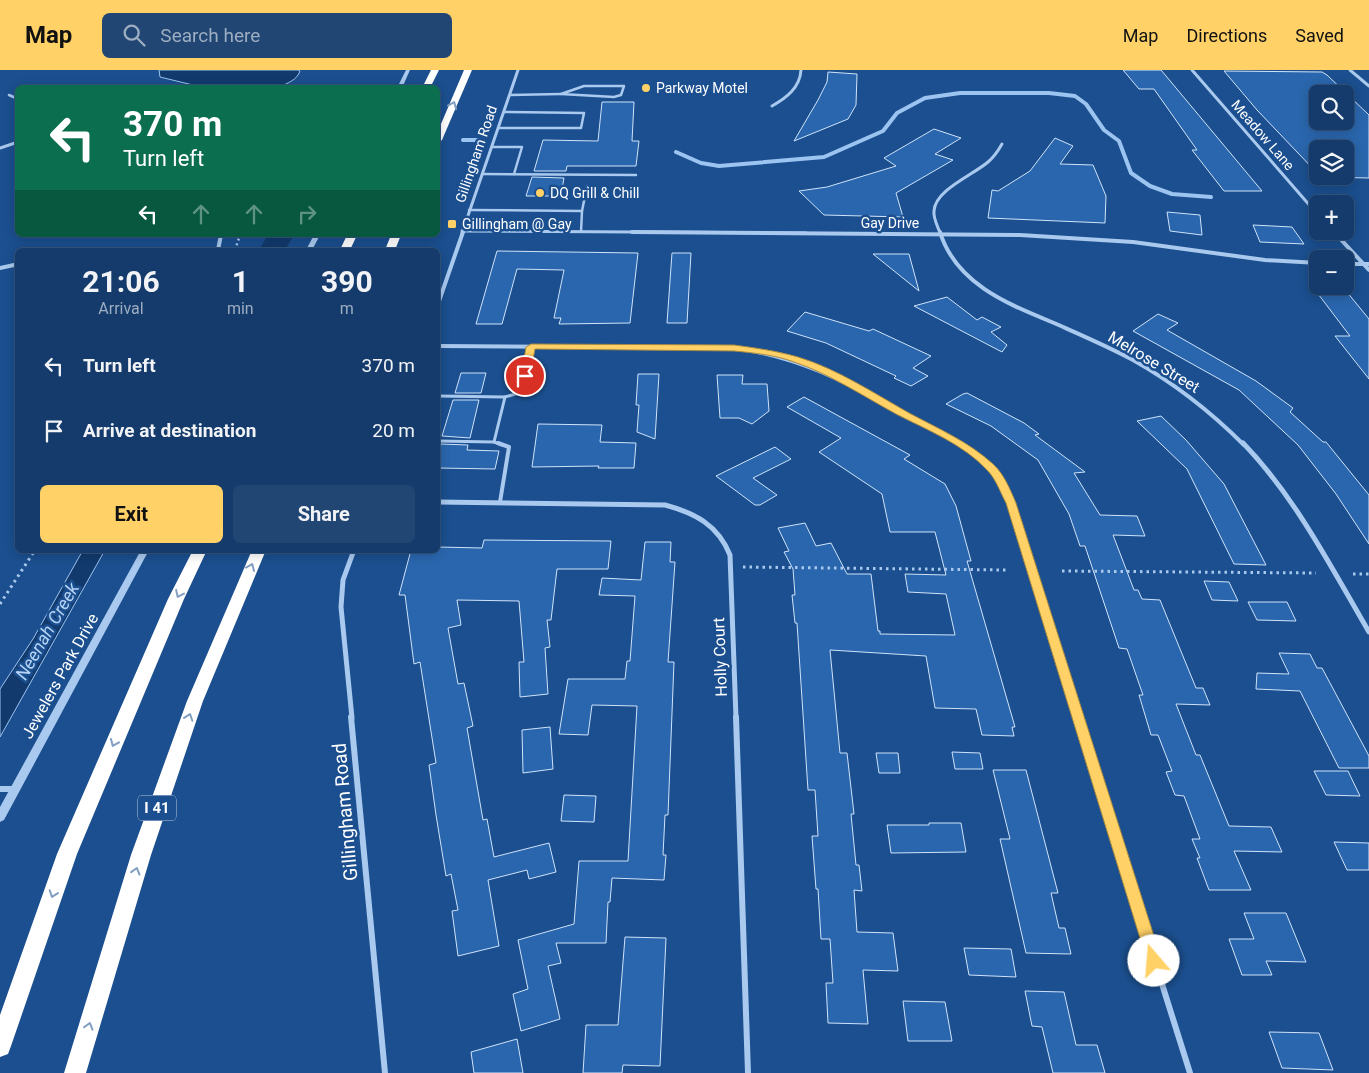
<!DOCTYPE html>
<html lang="en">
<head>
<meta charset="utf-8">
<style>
	:root { --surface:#143b6b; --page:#214673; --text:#f1f3f6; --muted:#9dadc1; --line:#33557e; --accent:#ffd166 }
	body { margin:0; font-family:Roboto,sans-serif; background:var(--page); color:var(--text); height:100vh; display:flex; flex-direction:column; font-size:19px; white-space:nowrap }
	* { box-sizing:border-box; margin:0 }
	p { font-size:16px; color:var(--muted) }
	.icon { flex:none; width:28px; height:28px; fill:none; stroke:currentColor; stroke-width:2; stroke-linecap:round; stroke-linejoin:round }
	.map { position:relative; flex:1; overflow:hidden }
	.details { position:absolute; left:15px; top:178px; width:425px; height:305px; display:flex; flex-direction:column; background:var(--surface); border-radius:8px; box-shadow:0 2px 12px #0003,0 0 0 1px var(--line) }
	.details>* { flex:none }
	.banner { position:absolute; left:15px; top:15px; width:425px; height:152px; border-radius:8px; box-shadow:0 2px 12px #0003,0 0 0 1px var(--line); background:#0b6e4f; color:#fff; overflow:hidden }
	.tools { position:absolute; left:1309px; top:15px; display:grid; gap:10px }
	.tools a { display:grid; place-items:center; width:45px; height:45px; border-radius:8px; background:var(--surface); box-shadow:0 2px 12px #0003,0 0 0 1px var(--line); font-size:25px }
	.pin { position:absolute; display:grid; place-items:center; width:42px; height:42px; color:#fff; margin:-21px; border:2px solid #fff; border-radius:50%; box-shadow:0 1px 5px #0007 }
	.me { position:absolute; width:55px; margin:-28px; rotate:342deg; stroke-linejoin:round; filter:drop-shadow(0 0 4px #0008) }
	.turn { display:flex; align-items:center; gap:18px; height:105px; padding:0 25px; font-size:22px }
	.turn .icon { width:65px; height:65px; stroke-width:2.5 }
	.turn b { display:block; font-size:35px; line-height:42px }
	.lanes { display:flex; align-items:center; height:48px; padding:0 25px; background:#0003; justify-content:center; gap:25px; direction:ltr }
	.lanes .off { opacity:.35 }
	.eta { display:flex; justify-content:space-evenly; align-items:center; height:85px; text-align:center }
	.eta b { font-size:30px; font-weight:700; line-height:35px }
	.primary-button { display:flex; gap:10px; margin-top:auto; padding:10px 25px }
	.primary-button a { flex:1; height:58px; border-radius:8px; background:var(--accent); color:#111; font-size:20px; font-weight:700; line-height:58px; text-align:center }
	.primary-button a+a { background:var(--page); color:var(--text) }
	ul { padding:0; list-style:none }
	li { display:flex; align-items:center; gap:15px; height:65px; padding:0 25px }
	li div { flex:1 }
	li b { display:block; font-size:19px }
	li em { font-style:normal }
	header { display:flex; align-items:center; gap:30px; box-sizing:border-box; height:70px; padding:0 25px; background:var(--accent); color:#111 }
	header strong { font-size:24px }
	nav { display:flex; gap:28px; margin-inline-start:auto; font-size:18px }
	.search { width:350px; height:45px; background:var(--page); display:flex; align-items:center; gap:12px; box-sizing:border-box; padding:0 18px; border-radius:8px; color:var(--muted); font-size:19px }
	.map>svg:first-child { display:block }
	.water { fill:#123a6d; stroke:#9cc4f0 }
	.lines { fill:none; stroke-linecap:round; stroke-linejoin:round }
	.stream { stroke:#9cc4f0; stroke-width:4 }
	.river { fill:#123a6d; fill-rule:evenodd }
	.building { fill:#2a66ad; stroke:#cfe3fa; fill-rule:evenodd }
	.path-far1 { stroke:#a9c9ee; stroke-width:2.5; stroke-dasharray:2 3; stroke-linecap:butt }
	.path { stroke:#a9c9ee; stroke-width:3; stroke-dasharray:2.5 4; stroke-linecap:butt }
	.service-far2 { stroke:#a9c9ee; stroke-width:2.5 }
	.service-far1 { stroke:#a9c9ee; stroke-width:3 }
	.service { stroke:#a9c9ee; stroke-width:4 }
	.minor-far3 { stroke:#a9c9ee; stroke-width:3 }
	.minor-far2 { stroke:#a9c9ee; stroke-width:4 }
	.minor-far1 { stroke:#a9c9ee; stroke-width:5 }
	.minor { stroke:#a9c9ee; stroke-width:6 }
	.tertiary { fill:#a9c9ee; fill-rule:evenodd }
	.motorway { fill:#fff; fill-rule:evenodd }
	.oneway { stroke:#829ec1 }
	.route { fill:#ffd166; stroke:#a68842 }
	.poi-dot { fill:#ffd166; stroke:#1b4f8f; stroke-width:2 }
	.labels { text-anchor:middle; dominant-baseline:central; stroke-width:5; stroke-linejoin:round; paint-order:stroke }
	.far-poi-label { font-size:14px; fill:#fff; stroke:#1b4f8f; text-anchor:start }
	.far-street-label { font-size:14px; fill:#fff; stroke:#1b4f8f }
	.shield { fill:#1b4f8f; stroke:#bbcadd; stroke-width:1 }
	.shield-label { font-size:15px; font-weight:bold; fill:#fff }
	.street-label { font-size:16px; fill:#fff; stroke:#1b4f8f }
	.water-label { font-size:18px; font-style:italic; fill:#b5d3f5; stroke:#1b4f8f }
	.near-street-label { font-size:19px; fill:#fff; stroke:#1b4f8f }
</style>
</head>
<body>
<header>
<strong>Map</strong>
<div class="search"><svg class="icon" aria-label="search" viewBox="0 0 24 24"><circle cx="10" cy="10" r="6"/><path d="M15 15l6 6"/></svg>Search here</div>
<nav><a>Map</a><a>Directions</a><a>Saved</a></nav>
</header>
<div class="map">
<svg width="1369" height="1003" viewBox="0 0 1369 1003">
	<rect width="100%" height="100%" fill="#1b4f8f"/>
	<g class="water">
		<path d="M159 0H298L300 1C297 10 288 13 279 17L194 18 193 15 160 7Z"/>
		<polygon points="83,480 105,480 0,667 0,619 33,569"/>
	</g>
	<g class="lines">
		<g class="stream">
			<polyline points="463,70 479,70"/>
			<polyline points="676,82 701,93 719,96 824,87 883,61 897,43 925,28 960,23 1049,23 1075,26 1086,34 1104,60 1119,71 1131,103 1150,116 1172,124 1211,127"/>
		</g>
		<polygon class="river" points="268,165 294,165 285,180 259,180"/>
	</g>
	<g class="building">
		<polygon points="1123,0 1161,0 1262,121 1224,121 1192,80 1197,80 1154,19 1139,19"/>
		<path d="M1224 1 1322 2 1327 5 1369 45V108L1321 107 1320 106H1345V79H1318V104L1257 40ZM1318 24H1345V51H1318Z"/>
		<polygon points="828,2 857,4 856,35 848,49 794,71 818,30 827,12"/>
		<polygon points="602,32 634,32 632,71 639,71 636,96 567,96 566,101 534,101 543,70 598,71"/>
		<polygon points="934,59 961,68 935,84 953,90 896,123 903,147 824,145 799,121 827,117 896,96 884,88"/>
		<polygon points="1055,68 1073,76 1060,94 1093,95 1106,126 1105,153 988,148 992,120 998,121 1030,101"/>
		<polygon points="532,107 564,108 562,119 559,119 557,126 526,126"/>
		<polygon points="1167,142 1200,145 1202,165 1170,161"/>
		<polygon points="1253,155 1292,157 1304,174 1260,172"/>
		<polygon points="497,181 638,183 630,253 559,254 561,248 554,248 564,200 517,199 502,254 476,254"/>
		<polygon points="672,183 691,183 687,253 667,253"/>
		<polygon points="873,184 909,184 919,221"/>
		<polygon points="1312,216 1342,216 1369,249 1369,309 1335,266 1350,266"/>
		<polygon points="947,227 977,250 982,247 1001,257 991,262 1007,275 1002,282 914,236"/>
		<polygon points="805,242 869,261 873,259 931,286 913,298 928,306 911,316 894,308 896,306 826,273 787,261"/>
		<polygon points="1158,244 1178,253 1167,260 1256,311 1293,338 1290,342 1323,372 1326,372 1369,425 1369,474 1336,424 1298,375 1239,320 1133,261"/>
		<polygon points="461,303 486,303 481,323 455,323"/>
		<polygon points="638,304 659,304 655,369 637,362 639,335 636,335"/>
		<polygon points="717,305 743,305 742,314 767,314 769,341 752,354 739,348 720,348"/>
		<polygon points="967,323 1024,353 1039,364 1035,365 1085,402 1074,403 1100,445 1137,446 1145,466 1113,465 1134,520 1138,520 1142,529 1160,530 1196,618 1203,618 1210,635 1176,634 1196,685 1200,685 1229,756 1271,757 1282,782 1234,781 1251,820 1209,820 1197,788 1200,788 1192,769 1200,769 1184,726 1175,725 1166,702 1172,701 1158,665 1151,665 1139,625 1143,625 1127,579 1119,578 1085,476 1080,476 1069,444 1038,390 991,356 946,334 963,324"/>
		<polygon points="804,327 910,385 904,389 945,414 956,436 971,491 967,491 1015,657 1012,657 1014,666 982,665 976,639 935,638 926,586 830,580 840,683 847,683 854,744 851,744 856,795 859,795 862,821 854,820 857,862 893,863 898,901 863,900 868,954 828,953 826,913 833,913 830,869 821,869 818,819 816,819 812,766 818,766 815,720 808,720 797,553 795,553 792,525 795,525 793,499 784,482 789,481 778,458 805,453 816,476 831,473 847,504 871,504 878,561 880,561 880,564 955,565 946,524 908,522 905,504 946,505 935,462 890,462 882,424 819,382 841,368 787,337"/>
		<polygon points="453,330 479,330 470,368 442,366"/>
		<polygon points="1161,346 1186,370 1224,414 1266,495 1234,494 1187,399 1137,351"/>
		<polygon points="538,354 602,355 600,372 636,373 634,398 598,398 599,396 532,397"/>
		<polygon points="441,374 468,375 467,380 499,381 495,399 438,398 438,386"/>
		<polygon points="775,377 791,389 753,408 777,425 760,435 755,435 716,406"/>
		<polygon points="484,470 611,471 608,499 557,499 551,550 547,550 550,577 545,578 548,624 520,627 519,592 524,592 519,531 457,530 461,555 448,558 458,614 464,613 473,656 467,658 483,750 487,749 494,787 549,773 556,802 529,809 527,800 488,810 499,876 458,886 452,841 458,840 451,804 446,806 436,745 429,695 436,693 420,592 414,594 405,525 399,525 411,480 438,480 438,477 482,478"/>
		<polygon points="645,472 671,472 670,492 675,492 668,592 674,592 668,745 665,745 663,785 666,785 664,810 612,808 610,832 608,832 606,873 556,873 561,893 548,896 560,949 521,961 513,924 528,919 518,870 574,854 579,791 628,791 637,636 592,635 588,665 559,664 568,609 625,609 627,591 630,591 635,526 599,525 602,508 641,510"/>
		<polygon points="1204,511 1229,512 1238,531 1212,530"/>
		<polygon points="1248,532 1287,532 1296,551 1257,550"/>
		<polygon points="1279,583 1310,584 1317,598 1322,598 1369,686 1369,698 1339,698 1300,621 1256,619 1257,603 1289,604"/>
		<polygon points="550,657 553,699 523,703 522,660"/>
		<polygon points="952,682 980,683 983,699 955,699"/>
		<polygon points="876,683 898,683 900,703 879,703"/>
		<polygon points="993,700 1026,700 1058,823 1051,823 1059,858 1065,858 1071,884 1026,883 1000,769 1010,769"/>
		<polygon points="1314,701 1348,701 1360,726 1326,725"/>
		<polygon points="564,725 596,726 594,752 561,751"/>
		<polygon points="929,753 961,753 966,782 891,783 887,755 929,755"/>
		<polygon points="1334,772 1369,773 1369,800 1347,800"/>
		<polygon points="1244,843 1286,843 1306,892 1266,891 1272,905 1242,905 1229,869 1254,869"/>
		<polygon points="625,867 666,868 660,996 623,995 622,1003 583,1003 586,955 618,955"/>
		<polygon points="964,878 1011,879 1016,907 969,905"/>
		<polygon points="1025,921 1064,922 1076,975 1097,975 1105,1003 1053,1003 1042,957 1032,956"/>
		<polygon points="903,931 945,932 952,971 908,971"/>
		<polygon points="1269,962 1319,963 1333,1000 1282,998"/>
		<polygon points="517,969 523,1003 474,1003 471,982"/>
	</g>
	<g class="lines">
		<polyline class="path-far1" points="235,180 240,165"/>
		<g class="path">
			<polyline points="743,497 1006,500"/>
			<polyline points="1062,501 1316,503"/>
			<polyline points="1353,504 1369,504"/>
			<polyline points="0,534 35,480"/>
		</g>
		<g class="service-far2">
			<polygon points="584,16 624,16 621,25 614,27 561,24"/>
			<polyline points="370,18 400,17"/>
			<polyline points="9,25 18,29"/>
			<polyline points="510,25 561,24"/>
			<polyline points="499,58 581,58 584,43 504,42"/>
			<polyline points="492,77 522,77 514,104"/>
			<polyline points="482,104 636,105"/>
			<polyline points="469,140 582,141 581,162"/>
			<polyline points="582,141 587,116"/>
		</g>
		<g class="service-far1">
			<polyline points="438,326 505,327"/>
			<polyline points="438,371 494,372 502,375"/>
			<polyline points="494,372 505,327 522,322 531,277"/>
		</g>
		<polyline class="service" points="498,373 509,377 500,432"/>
		<g class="minor-far3">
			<polyline points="1192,0 1318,145"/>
			<polyline points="1350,0 1369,16"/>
			<path d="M772 36C786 28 800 18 801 0"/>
			<polyline points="0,78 18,72"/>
			<polyline points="462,161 806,163"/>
			<polyline points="1333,161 1335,163"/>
			<polyline points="462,163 518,0"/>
			<path d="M940 163C938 157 933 148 934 141 935 120 973 105 988 92 994 87 998 81 1002 74"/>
		</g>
		<g class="minor-far2">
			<polyline points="632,162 1020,165 1133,172 1265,190 1318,193"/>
			<path d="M940 162C956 214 1008 234 1054 253 1081 265 1107 276 1133 290 1174 313 1211 342 1244 375"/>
			<polyline points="1334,162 1369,200"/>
			<polyline points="218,180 221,165"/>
			<polyline points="1345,194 1369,194"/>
			<polyline points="0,198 14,195"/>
			<polyline points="438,234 463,162"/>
			<path d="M438 276 734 278C804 287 850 315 911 348 928 357 945 365 962 375"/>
		</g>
		<g class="minor-far1">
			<path d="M960 373C985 388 999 407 1011 433L1079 648"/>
			<path d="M1243 373C1296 428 1331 497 1369 562"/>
			<path d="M438 432 665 435C695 443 718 455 730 485L736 648"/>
			<polyline points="352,648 341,537 343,510 354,480"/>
		</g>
		<g class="minor">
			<polyline points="351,647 385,1003"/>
			<polyline points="736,647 748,1003"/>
			<polyline points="1078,647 1190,1003"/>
			<polyline points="0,719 14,719"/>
		</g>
		<g class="tertiary">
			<polygon points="406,0 410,0 402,18 397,18"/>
			<polygon points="314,165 320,165 312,180 306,180"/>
			<polygon points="141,480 149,480 4,750 0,752 0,737"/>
		</g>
		<g class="motorway">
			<polygon points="431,0 439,0 430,18 422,18"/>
			<polygon points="464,0 472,0 442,70 438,73 438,61"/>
			<polygon points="347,165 357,165 350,180 340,180"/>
			<polygon points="391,165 401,165 395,180 385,180"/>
			<polygon points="193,480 207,480 184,529 77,784 11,976 8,984 0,987 0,945 57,784 168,529"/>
			<polygon points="252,480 266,480 203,631 151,785 86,1003 64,1003 131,785 187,631"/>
		</g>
	</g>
	<defs><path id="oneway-chevron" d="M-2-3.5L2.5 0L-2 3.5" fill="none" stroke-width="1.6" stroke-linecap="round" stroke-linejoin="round" transform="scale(1.25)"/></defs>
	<g class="oneway">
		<use href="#oneway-chevron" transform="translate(453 35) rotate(-67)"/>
		<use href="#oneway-chevron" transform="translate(251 497) rotate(-67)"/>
		<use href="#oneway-chevron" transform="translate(179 524) rotate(115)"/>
		<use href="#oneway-chevron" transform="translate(189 647) rotate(-71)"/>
		<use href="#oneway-chevron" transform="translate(114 673) rotate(113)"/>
		<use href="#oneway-chevron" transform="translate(136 801) rotate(-73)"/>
		<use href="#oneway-chevron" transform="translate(53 824) rotate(109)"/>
		<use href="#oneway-chevron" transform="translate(89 956) rotate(-73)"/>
	</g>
	<path class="route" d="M531 274 734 275C756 278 777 281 798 287 838 299 875 324 911 344 939 359 969 372 993 394 1004 404 1010 419 1016 433L1162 891 1160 897 1154 899 1149 897 1147 891 1006 433C1000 422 996 409 987 400 963 374 927 360 896 344 863 326 830 304 794 292 775 285 755 283 734 281L535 279 530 306 525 309 521 306 526 277Z"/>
	<g class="poi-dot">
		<circle cx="646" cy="18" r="5"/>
		<circle cx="540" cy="123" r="5"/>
		<rect x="447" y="149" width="10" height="10" rx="2.5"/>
	</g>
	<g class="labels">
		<g class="far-poi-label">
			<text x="656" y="18">Parkway Motel</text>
			<text x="550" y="123">DQ Grill &amp; Chill</text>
			<text x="462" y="154">Gillingham @ Gay</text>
		</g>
		<g class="far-street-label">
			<text transform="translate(1263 65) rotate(49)">Meadow Lane</text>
			<text transform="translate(476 84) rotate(-71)">Gillingham Road</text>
			<text x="890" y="153">Gay Drive</text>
		</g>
		<rect class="shield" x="138" y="725.5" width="38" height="25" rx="4"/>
		<g class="shield-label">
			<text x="157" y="738">I 41</text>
		</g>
		<g class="street-label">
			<text transform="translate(1154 292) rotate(31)">Melrose Street</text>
			<text transform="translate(720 587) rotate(-92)">Holly Court</text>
			<text transform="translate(60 606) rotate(-61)">Jewelers Park Drive</text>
		</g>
		<g class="water-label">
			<text transform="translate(47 561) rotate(-60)">Neenah Creek</text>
		</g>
		<g class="near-street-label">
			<text transform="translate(345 742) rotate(-95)">Gillingham Road</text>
		</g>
	</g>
</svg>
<div class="tools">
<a><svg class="icon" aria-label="search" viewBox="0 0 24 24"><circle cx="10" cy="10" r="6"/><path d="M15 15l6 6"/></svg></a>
<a><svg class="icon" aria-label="layers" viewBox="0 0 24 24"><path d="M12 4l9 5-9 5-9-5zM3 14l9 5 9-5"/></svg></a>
<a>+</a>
<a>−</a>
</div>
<div class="pin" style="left:525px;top:306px;background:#d93025"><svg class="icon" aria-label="arrive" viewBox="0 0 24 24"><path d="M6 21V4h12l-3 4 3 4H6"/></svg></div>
<svg class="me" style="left:1154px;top:891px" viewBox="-20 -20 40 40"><circle r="19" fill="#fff"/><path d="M0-13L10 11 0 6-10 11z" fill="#ffd166"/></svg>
<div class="banner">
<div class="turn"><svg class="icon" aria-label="left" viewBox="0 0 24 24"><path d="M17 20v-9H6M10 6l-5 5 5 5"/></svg><div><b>370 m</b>Turn left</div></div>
<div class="lanes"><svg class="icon" aria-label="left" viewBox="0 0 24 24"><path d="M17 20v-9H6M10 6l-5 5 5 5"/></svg><svg class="icon off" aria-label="ahead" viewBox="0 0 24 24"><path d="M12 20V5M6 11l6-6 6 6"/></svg><svg class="icon off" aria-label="ahead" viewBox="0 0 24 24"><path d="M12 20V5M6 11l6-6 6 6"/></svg><svg class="icon off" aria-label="right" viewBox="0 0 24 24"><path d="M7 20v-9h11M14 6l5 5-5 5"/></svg></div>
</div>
<section class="details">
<div class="eta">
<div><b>21:06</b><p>Arrival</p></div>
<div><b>1</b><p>min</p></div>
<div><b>390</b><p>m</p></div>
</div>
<ul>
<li><svg class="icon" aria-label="left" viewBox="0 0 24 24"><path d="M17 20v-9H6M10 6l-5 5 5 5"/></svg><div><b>Turn left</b></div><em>370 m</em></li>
<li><svg class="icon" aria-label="arrive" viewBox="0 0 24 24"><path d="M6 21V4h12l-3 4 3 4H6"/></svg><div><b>Arrive at destination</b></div><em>20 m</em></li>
</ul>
<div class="primary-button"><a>Exit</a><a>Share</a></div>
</section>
</div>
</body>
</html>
